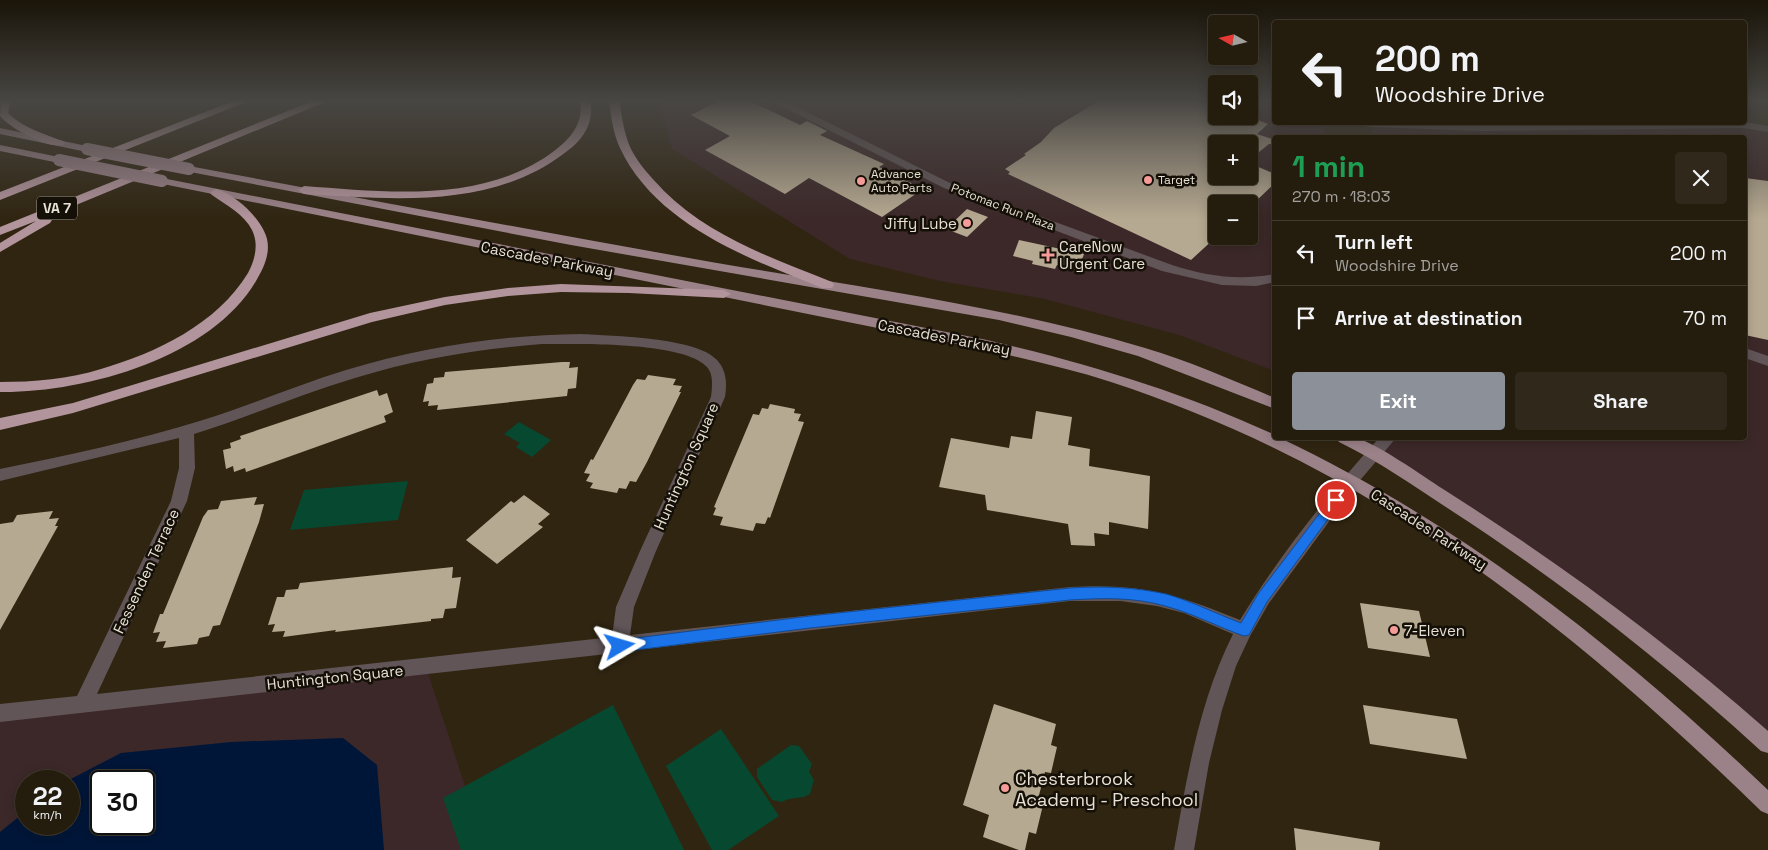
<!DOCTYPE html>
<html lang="en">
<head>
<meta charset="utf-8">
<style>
	:root { --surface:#241c0d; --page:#30291b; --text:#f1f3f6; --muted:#a3a19d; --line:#413a2e; --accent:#8c9099 }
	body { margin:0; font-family:"Space Grotesk",sans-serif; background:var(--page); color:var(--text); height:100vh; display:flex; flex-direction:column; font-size:19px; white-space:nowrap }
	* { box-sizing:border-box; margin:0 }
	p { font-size:16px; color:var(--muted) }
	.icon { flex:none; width:28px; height:28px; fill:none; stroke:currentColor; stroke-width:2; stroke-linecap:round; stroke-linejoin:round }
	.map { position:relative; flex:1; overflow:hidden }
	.drawer { position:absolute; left:1272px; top:135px; width:475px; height:305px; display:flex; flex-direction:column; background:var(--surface); border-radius:5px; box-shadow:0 2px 12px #0003,0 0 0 1px var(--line) }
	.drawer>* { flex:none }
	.guide { position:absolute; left:1272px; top:20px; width:475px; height:105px; border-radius:5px; box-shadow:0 2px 12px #0003,0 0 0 1px var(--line); background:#241c0d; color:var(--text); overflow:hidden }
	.needle { width:32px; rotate:278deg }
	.buttons { position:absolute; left:1208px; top:15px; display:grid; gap:10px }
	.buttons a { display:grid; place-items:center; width:50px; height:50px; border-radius:5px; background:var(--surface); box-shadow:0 2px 12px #0003,0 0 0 1px var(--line); font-size:25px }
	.speed { position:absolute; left:15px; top:770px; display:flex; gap:10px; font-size:25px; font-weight:700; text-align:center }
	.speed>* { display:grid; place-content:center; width:65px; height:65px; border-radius:50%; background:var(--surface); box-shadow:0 2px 12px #0003,0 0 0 1px var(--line); line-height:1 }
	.speed small { font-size:12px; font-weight:400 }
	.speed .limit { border:2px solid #111; border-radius:8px; background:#fff; color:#111 }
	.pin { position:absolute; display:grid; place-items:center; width:42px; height:42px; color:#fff; margin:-21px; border:2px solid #fff; border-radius:50%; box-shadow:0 1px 5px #0007 }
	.me { position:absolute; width:55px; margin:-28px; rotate:83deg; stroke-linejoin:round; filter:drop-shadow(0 0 4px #0008) }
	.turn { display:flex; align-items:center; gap:18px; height:105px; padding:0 20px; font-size:22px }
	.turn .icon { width:65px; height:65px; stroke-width:2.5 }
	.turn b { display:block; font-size:35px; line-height:42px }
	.round { display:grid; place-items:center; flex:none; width:52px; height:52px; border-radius:5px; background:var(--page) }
	.headline { display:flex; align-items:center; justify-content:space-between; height:85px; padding:0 20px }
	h1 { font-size:30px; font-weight:600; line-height:38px; color:#1e9e55 }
	.action { display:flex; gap:10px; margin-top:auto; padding:10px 20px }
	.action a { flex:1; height:58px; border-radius:5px; background:var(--accent); color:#fff; font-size:20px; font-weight:600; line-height:58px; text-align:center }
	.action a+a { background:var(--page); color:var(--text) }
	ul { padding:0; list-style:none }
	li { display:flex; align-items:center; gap:15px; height:65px; padding:0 20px; border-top:1px solid var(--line) }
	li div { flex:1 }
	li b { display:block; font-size:19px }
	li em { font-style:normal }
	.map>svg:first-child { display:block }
	.commercial { fill:#3c2829; fill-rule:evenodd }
	.green { fill:#074831 }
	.water { fill:#001638; fill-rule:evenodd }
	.building { fill:#b6a991 }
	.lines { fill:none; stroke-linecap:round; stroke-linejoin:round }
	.minor { fill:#615558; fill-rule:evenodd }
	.major { fill:#9b8289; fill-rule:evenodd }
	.highway { fill:#b2949c; fill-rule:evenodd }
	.major-bridge { stroke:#9b8289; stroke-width:12 }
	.route { fill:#1a73e8; stroke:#114b97 }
	.poi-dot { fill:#f59b98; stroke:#140f07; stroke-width:2 }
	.labels { text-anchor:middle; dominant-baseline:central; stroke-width:5; stroke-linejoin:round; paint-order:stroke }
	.far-poi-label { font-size:12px; fill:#e8e1d5; stroke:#140f07; text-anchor:start }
	.far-street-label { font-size:12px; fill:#e8e1d5; stroke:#140f07 }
	.shield { fill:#140f07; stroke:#a8a297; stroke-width:1 }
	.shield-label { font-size:14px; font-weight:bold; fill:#e8e1d5 }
	.poi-label { font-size:15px; fill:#e8e1d5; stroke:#140f07; text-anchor:start }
	.street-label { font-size:15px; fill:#e8e1d5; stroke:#140f07 }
	.near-poi-label { font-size:18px; fill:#e8e1d5; stroke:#140f07; text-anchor:start }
</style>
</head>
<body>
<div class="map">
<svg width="1768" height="850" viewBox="0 0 1768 850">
	<rect width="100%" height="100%" fill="#302511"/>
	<g class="commercial">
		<path d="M659 100H1216V116H1249V100H1275V122L1323 123 1326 137 1275 138V233L1270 238 1275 247V371L1179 335 1045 299 940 281 850 259 672 149ZM1216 144H1249V176H1216ZM1216 204H1249V236H1216Z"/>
		<polygon points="1369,124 1481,128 1743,125 1768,129 1768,744 1713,695 1375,453 1388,438 1745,438 1745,138 1375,138"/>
		<path d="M426 667 486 850H0V713ZM26 781H69V824H26ZM101 781H144V824H101Z"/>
	</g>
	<g class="green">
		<polygon points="519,422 551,440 532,457 516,447 520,443 504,434"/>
		<polygon points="408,481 398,520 290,530 304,490"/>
		<polygon points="613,705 684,850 461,850 443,798"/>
		<polygon points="721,729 779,816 728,850 712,850 666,766"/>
		<path d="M791 745 799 746 812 764 809 772 814 780 810 794C801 800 791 796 782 802L772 800 757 777V769Z"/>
	</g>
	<path class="water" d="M343 738 377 765 384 850H0V832L26 811V824H69L67 781 121 753 231 742ZM144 781V824H101V781Z"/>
	<g class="building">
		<polygon points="720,100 748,100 800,125 807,121 827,131 820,135 884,164 879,167 923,189 882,217 809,178 785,194 705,150 730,136 691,115"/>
		<polygon points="1100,100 1216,100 1216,116 1248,116 1268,124 1257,134 1275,140 1275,144 1269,144 1249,160 1249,144 1216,144 1216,176 1249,176 1249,163 1275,174 1275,183 1253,204 1216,204 1216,237 1191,260 1008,174 1010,172 1005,169 1026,155 1024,154 1041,142 1054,128"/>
		<polygon points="1745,178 1768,181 1768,340 1745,335"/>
		<polygon points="967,209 988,217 967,237 946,229"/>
		<polygon points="1019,240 1084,254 1078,270 1057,265 1055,269 1032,264 1033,261 1013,256"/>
		<polygon points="562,362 570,362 569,368 578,367 576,388 568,389 567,396 437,410 438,405 428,406 429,401 423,402 427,384 433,383 434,378 444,377 445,372"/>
		<polygon points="648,375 676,379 673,385 682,386 679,392 681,392 647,462 636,482 630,481 626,489 619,488 617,493 590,488 593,483 586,481 590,474 584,473 591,459 593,460 633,385 637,379 645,380"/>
		<polygon points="377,390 379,396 387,393 393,412 384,416 386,422 246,472 245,468 234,472 233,466 226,469 223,450 231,448 230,443 241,439 240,436"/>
		<polygon points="770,404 795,409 794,413 801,414 798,421 804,422 770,518 768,517 765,524 756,523 753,531 720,525 723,517 713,515 716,508 714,507 734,459 753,414 759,415 762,408 768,409"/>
		<polygon points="1036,411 1072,417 1068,445 1090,449 1089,466 1150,476 1148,529 1109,522 1109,535 1094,533 1095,546 1071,545 1068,524 987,510 985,495 939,487 951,438 1009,448 1011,436 1032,439"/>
		<polygon points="524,495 550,514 538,524 543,527 497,564 466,540 511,501 514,503"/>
		<polygon points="257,497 254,505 264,504 259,522 220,625 213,626 209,636 199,638 197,644 163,648 166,641 156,642 160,632 153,633 160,614 163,614 203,517 208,510 218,509 221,501"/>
		<polygon points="53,511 49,519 59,518 55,526 58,526 0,630 0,524 13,522 17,515"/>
		<polygon points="453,567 452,578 461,577 456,608 445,609 443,618 431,619 431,621 335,632 336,630 283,637 285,631 272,632 275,624 268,625 277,597 284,597 286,590 298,589 300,583"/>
		<polygon points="1360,603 1419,611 1430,657 1368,648"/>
		<polygon points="994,704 1056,724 1051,745 1057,747 1051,773 1045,772 1037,803 1043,805 1036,834 1029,832 1025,850 1019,850 983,837 989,815 963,805"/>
		<polygon points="1363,705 1457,719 1467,759 1370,744"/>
		<polygon points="1294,828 1380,842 1379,850 1296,850"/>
	</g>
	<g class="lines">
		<g class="minor">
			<path d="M769 100H783L952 184 1172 265C1206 276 1239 281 1275 274V282L1256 286 1222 285 1162 271 944 188Z"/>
			<polygon points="1365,122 1481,125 1745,122 1768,126 1768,132 1743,128 1481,131 1369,127 1365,126"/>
			<path d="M581 334C612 336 696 337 717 360 727 371 727 384 725 397L656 551 634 607 630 635 1070 587C1140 583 1177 594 1240 620 1279 556 1329 493 1379 438H1396L1356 485 1269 603 1250 636 1236 666 1222 710 1209 763 1194 850H1174C1187 776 1199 702 1233 634L1184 613 1157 606 1120 601H1070L627 651 620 654 616 653 0 722V704L77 696 171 501 179 468V438L0 481V469C68 455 136 441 203 420 251 405 297 385 346 370 423 347 501 335 581 334ZM542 344C577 344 684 341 707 367 714 375 712 387 711 397L640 551 616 607 612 637 97 694 187 501 195 468 194 434C248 417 301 394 355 378 416 359 478 349 542 344Z"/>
			<polygon points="1745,348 1768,356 1768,366 1745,358"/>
		</g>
		<g class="major">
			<polygon points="0,128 87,146 93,149 87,152 0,134"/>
			<polygon points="0,145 59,157 65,160 59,163 0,151"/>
			<path d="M189 166C365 199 541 232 717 263 860 287 1005 306 1145 348 1189 361 1232 380 1275 398V409L1138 356 1071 337 999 320 571 245 185 171 183 169 185 167Z"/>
			<path d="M162 178 987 340C1086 363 1183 392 1275 435V438H1280C1465 526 1620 649 1768 790V814L1761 811C1568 623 1371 467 1111 382 1071 369 1029 360 987 350L158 183 156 181 158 179Z"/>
			<path d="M1336 438C1342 437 1349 437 1355 438 1372 440 1426 478 1443 489 1558 562 1666 641 1768 731V753L1761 751C1665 663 1564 584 1455 513 1417 488 1380 462 1339 442Z"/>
		</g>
		<g class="highway">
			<path d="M1 100H11L8 113C23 128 44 134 63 141L65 143 63 145C47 149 10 128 0 116Z"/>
			<polygon points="236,100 251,100 0,200 0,192"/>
			<polygon points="315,100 330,100 47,217 52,220 50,223 0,252 0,243 36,221 0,235 0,227"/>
			<path d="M580 100H590C595 122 583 140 566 152 491 210 393 199 304 194L298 190 304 186C387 192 484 204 554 151 571 138 584 123 580 100Z"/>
			<path d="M609 100H619C622 117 624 134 631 149 639 165 652 178 664 191 711 237 772 258 832 282L834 285 832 288H822C750 259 656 225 620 148 613 133 611 116 609 100Z"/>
			<path d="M216 189C234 194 256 214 264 231 273 248 265 266 256 281 211 358 84 393 0 392V382C34 382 69 379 101 369 156 353 217 324 248 273 255 260 259 244 252 230 244 214 226 205 212 195L210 193 212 191Z"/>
			<polygon points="561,284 724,290 731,294 724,298 629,293 561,292 508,296 445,305 372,322 73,413 0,430 0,418 73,403 370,313 445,297 508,288"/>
		</g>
		<g class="major-bridge">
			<polyline points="87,149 189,169"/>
			<polyline points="59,160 162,181"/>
		</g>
	</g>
	<linearGradient id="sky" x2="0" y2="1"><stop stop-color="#1a1409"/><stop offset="0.46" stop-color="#484643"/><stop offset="1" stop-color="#484643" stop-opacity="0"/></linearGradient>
	<rect width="1768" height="219" fill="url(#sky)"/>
	<path class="route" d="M1336 495 1340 497 1342 500 1340 503 1267 602 1249 635 1244 636C1218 627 1192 613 1165 606 1134 597 1102 598 1070 600L810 628 620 652 615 650 613 646 615 641 620 640 810 616 1070 588C1103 586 1134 587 1166 594 1191 601 1217 614 1241 623L1258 594 1332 497Z"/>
	<g class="poi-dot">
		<circle cx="1148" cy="180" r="5"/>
		<circle cx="861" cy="181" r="5"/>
		<circle cx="967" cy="223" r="5"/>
		<path d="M1045.5 247.5h5v5h5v5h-5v5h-5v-5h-5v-5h5z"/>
		<circle cx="1394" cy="630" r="5"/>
		<circle cx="1005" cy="788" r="5"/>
	</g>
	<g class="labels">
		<g class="far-poi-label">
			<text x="871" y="174">Advance<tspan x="871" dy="14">Auto Parts</tspan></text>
			<text x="1158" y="180">Target</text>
		</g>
		<g class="far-street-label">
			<text transform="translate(1003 207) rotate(21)">Potomac Run Plaza</text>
		</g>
		<rect class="shield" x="37" y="196.5" width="40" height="23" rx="4"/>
		<g class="shield-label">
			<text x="57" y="208">VA 7</text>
		</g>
		<g class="poi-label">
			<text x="957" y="223" text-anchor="end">Jiffy Lube</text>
			<text x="1059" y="246">CareNow<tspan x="1059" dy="17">Urgent Care</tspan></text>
			<text x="1404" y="630">7-Eleven</text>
		</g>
		<g class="street-label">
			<text transform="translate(547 259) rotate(11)">Cascades Parkway</text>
			<text transform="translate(944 337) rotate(11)">Cascades Parkway</text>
			<text transform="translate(686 466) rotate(-66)">Huntington Square</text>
			<text transform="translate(1429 529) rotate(33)">Cascades Parkway</text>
			<text transform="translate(146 571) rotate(-65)">Fessenden Terrace</text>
			<text transform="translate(335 677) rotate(-6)">Huntington Square</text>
		</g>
		<g class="near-poi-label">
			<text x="1015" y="778">Chesterbrook<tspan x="1015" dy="21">Academy - Preschool</tspan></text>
		</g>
	</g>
</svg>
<div class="buttons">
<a><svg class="needle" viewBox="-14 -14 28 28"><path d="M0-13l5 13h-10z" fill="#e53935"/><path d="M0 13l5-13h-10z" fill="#a3a19d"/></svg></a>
<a><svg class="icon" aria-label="sound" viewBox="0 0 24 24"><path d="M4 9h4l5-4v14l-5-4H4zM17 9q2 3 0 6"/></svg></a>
<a>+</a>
<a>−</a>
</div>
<div class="speed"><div>22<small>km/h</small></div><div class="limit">30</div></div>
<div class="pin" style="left:1336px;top:500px;background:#d93025"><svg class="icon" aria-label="arrive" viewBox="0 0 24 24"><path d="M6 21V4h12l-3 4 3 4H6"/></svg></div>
<svg class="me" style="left:620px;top:646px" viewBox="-20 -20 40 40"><path d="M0-17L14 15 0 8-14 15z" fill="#1a73e8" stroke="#fff" stroke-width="4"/></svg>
<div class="guide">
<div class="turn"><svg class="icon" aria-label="left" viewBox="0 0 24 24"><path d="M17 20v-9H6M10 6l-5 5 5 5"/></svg><div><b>200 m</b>Woodshire Drive</div></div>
</div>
<section class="drawer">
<div class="headline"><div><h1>1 min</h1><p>270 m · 18:03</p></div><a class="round"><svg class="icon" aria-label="close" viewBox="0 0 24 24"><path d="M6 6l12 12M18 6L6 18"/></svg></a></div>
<ul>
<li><svg class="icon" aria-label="left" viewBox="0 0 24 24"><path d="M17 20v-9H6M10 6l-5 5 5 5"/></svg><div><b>Turn left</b><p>Woodshire Drive</p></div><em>200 m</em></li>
<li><svg class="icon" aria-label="arrive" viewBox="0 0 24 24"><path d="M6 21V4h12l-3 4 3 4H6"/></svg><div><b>Arrive at destination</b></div><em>70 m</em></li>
</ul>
<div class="action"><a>Exit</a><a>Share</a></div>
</section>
</div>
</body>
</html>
